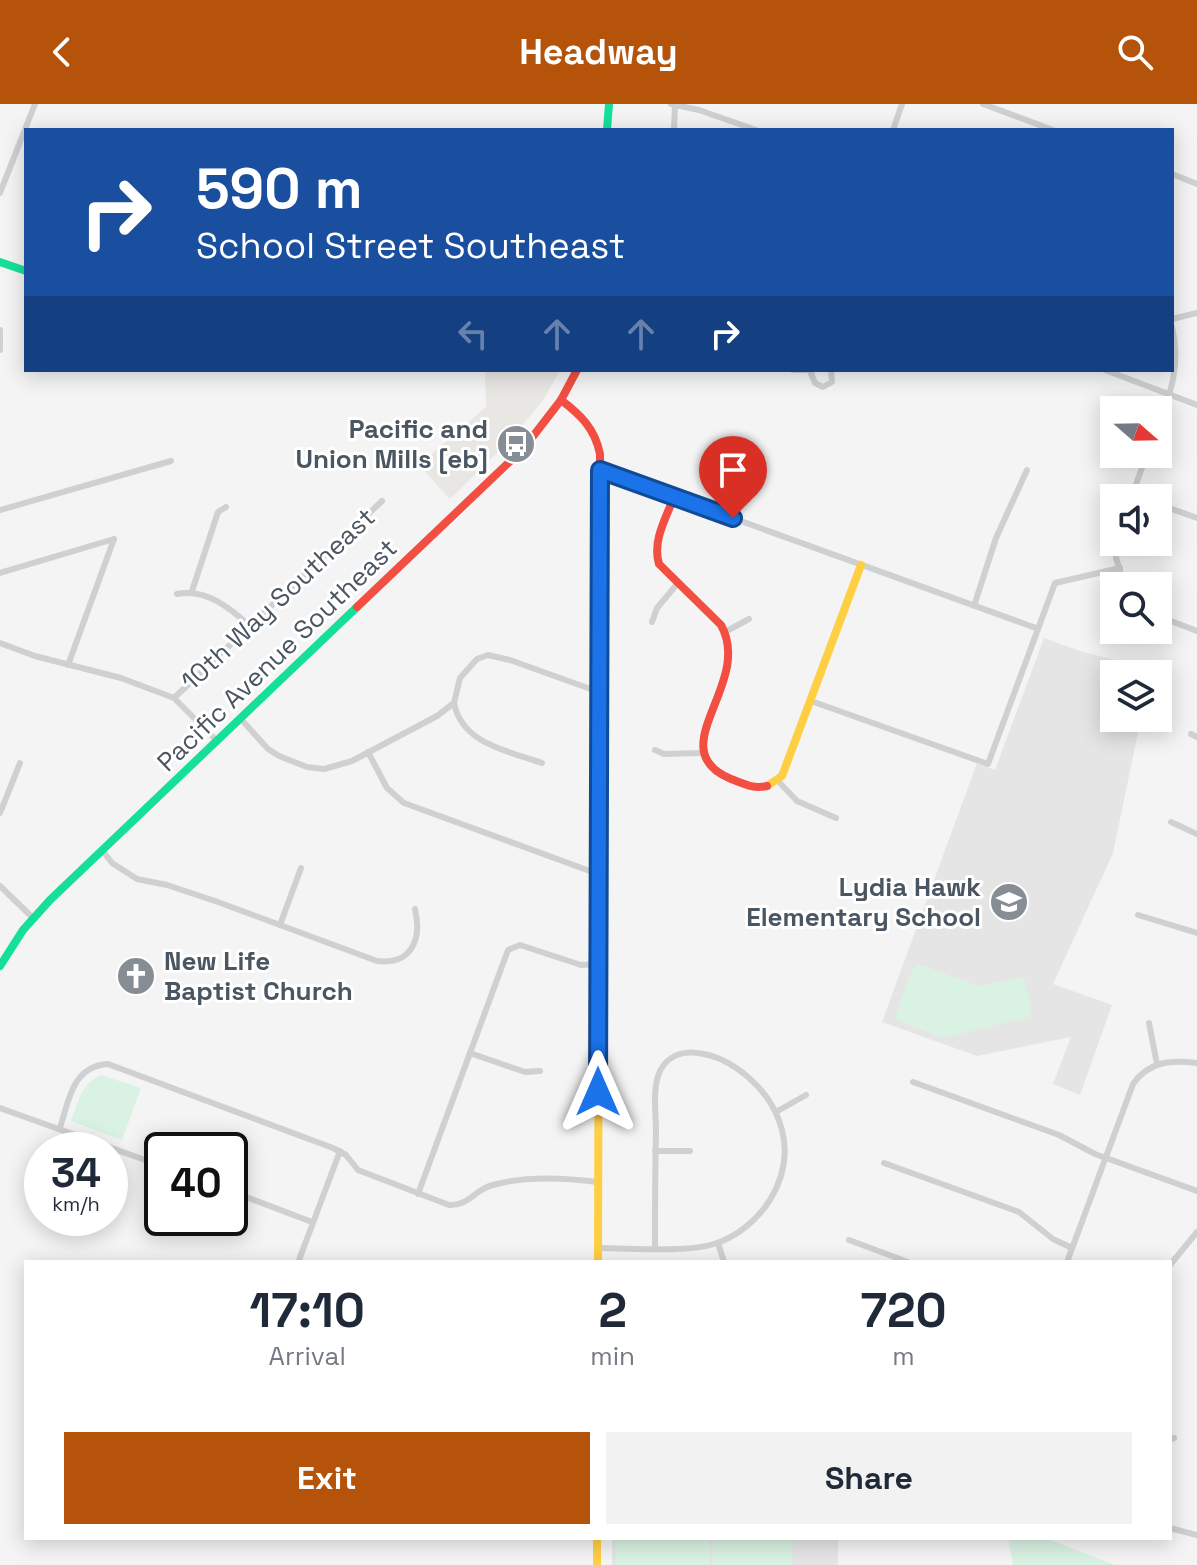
<!DOCTYPE html>
<html lang="en">
<head>
<meta charset="utf-8">
<style>
	:root { --surface:#fff; --page:#f2f2f3; --text:#1f2937; --muted:#747a83; --accent:#b45309 }
	body { margin:0; font-family:"Space Grotesk",sans-serif; background:var(--page); color:var(--text); height:100vh; display:flex; flex-direction:column; font-size:30px; white-space:nowrap }
	* { box-sizing:border-box; margin:0 }
	p { font-size:26px; color:var(--muted) }
	.icon { flex:none; width:44px; height:44px; fill:none; stroke:currentColor; stroke-width:2; stroke-linecap:round; stroke-linejoin:round }
	.map { position:relative; flex:1; overflow:hidden }
	.sheet { position:absolute; left:24px; top:1156px; width:1148px; height:280px; display:flex; flex-direction:column; background:var(--surface); border-radius:0px; box-shadow:0 4px 20px #0003 }
	.sheet>* { flex:none }
	.guide { position:absolute; left:24px; top:24px; width:1150px; height:244px; border-radius:0px; box-shadow:0 4px 20px #0003; background:#1a4fa0; color:#fff; overflow:hidden }
	.needle { width:52px; rotate:110deg }
	.buttons { position:absolute; left:1100px; top:292px; display:grid; gap:16px }
	.buttons a { display:grid; place-items:center; width:72px; height:72px; border-radius:0px; background:var(--surface); box-shadow:0 4px 20px #0003; font-size:40px }
	.speed { position:absolute; left:24px; top:1028px; display:flex; gap:16px; font-size:40px; font-weight:700; text-align:center }
	.speed>* { display:grid; place-content:center; width:104px; height:104px; border-radius:50%; background:var(--surface); box-shadow:0 4px 20px #0003; line-height:1 }
	.speed small { font-size:20px; font-weight:400 }
	.speed .limit { border:4px solid #111; border-radius:12px; background:#fff; color:#111 }
	.pin { position:absolute; display:grid; place-items:center; width:68px; height:68px; color:#fff; margin:-82px -34px; border-radius:50% 50% 50% 0; rotate:-45deg; box-shadow:0 0 8px #0007 }
	.pin .icon { rotate:45deg }
	.me { position:absolute; width:88px; margin:-44px; rotate:0deg; stroke-linejoin:round; filter:drop-shadow(0 0 6px #0008) }
	.turn { display:flex; align-items:center; gap:28px; height:168px; padding:0 40px; font-size:36px }
	.turn .icon { width:104px; height:104px; stroke-width:2.5 }
	.turn b { display:block; font-size:56px; line-height:68px }
	.lanes { display:flex; align-items:center; height:76px; padding:0 40px; background:#0003; justify-content:center; gap:40px; direction:ltr }
	.lanes .off { opacity:.35 }
	.eta { display:flex; justify-content:space-evenly; align-items:center; height:136px; text-align:center }
	.eta b { font-size:48px; font-weight:700; line-height:56px }
	.cta { display:flex; gap:16px; margin-top:auto; padding:16px 40px }
	.cta a { flex:1; height:92px; border-radius:0px; background:var(--accent); color:#fff; font-size:32px; font-weight:700; line-height:92px; text-align:center }
	.cta a+a { background:var(--page); color:var(--text) }
	header { display:flex; justify-content:space-between; align-items:center; height:104px; padding:0 40px; background:var(--accent); color:#fff; font-size:36px; font-weight:700 }
	.map>svg:first-child { display:block }
	.commercial { fill:#e8e7e3 }
	.education { fill:#e6e5e6 }
	.green { fill:#d9f2e3 }
	.lines { fill:none; stroke-linecap:round; stroke-linejoin:round }
	.street { stroke:#ced0d2; stroke-width:6 }
	.fast { stroke:#16e098; stroke-width:8 }
	.slow { stroke:#ffcf43; stroke-width:8 }
	.jam { stroke:#f24e42; stroke-width:8 }
	.route-casing { stroke:#114b97; stroke-width:20 }
	.route { stroke:#1a73e8; stroke-width:14 }
	.labels { text-anchor:middle; dominant-baseline:central; stroke-width:6; stroke-linejoin:round; paint-order:stroke }
	.poi-label { font-size:26px; font-weight:bold; fill:#4a5661; stroke:#fff; text-anchor:end }
	.street-label { font-size:26px; fill:#4a5661; stroke:#fff }
</style>
</head>
<body>
<header><svg class="icon" aria-label="back" viewBox="0 0 24 24"><path d="M15 5l-7 7 7 7"/></svg>Headway<svg class="icon" aria-label="search" viewBox="0 0 24 24"><circle cx="10" cy="10" r="6"/><path d="M15 15l6 6"/></svg></header>
<div class="map">
<svg width="1197" height="1461" viewBox="0 0 1197 1461">
	<rect width="100%" height="100%" fill="#f4f4f4"/>
	<polygon class="commercial" points="485,266 560,266 544,295 512,334 450,395 419,361 486,303"/>
	<g class="education">
		<polygon points="1044,534 1083,548 1151,565 1150,570 1114,570 1114,614 1141,614 1113,749 1053,880 1112,901 1080,991 1053,980 1071,933 977,952 882,918 977,659 995,666"/>
		<rect x="612" y="1434" width="226" height="27"/>
	</g>
	<g class="green">
		<polygon points="919,860 978,882 1024,873 1032,909 1029,913 943,934 897,916 895,913 914,862"/>
		<path d="M101 971 141 984 122 1036 71 1017C78 998 81 980 101 971Z"/>
		<rect x="616" y="1434" width="94" height="27"/>
		<polygon points="712,1434 793,1434 792,1461 712,1461"/>
		<polygon points="1008,1434 1045,1434 1115,1461 1013,1461"/>
	</g>
	<g class="lines">
		<g class="street">
			<polyline points="671,0 699,6 756,26"/>
			<polyline points="983,0 1053,26"/>
			<polyline points="674,26 675,1"/>
			<polyline points="893,26 902,0"/>
			<polyline points="1172,70 1197,80"/>
			<polyline points="0,89 35,0"/>
			<polyline points="1172,215 1197,209"/>
			<polyline points="0,226 0,246"/>
			<polyline points="793,266 813,266"/>
			<polyline points="1105,266 1197,301"/>
			<polyline points="810,267 815,279 823,283 832,278 831,266"/>
			<path d="M1158 322C1171 289 1181 259 1172 223"/>
			<polyline points="600,366 1036,524"/>
			<polyline points="1131,394 1147,350"/>
			<polyline points="1158,400 1197,414"/>
			<polyline points="0,406 171,357"/>
			<polyline points="1116,438 1116,454 1125,482"/>
			<polyline points="0,469 114,435"/>
			<polyline points="192,487 218,408 226,403"/>
			<path d="M177 490C205 484 229 503 250 522"/>
			<polyline points="974,502 996,434 1027,366"/>
			<polyline points="1158,512 1197,527"/>
			<polyline points="652,518 657,504 678,479"/>
			<polyline points="725,528 749,515"/>
			<polyline points="0,539 35,552 121,574 174,594 216,636"/>
			<polyline points="68,561 114,435"/>
			<polyline points="174,594 382,397"/>
			<polyline points="811,597 988,660 1055,479 1120,464"/>
			<path d="M454 599C462 640 508 647 542 659"/>
			<polyline points="240,614 268,645 279,652 307,663 324,665 352,657 437,612 454,599 460,574 477,555 488,551 510,556 599,588"/>
			<polyline points="1191,630 1197,633"/>
			<polyline points="655,646 664,650 702,649"/>
			<polyline points="368,648 387,684 404,699 598,770"/>
			<polyline points="778,677 797,697 836,714"/>
			<polyline points="0,709 20,659"/>
			<polyline points="1171,718 1197,730"/>
			<path d="M102 746 112 759 137 775 167 781 218 798 377 857C412 861 422 835 415 805"/>
			<polyline points="0,782 33,814"/>
			<polyline points="1138,811 1197,829"/>
			<polyline points="280,821 301,764"/>
			<polyline points="1149,919 1157,960"/>
			<polyline points="470,949 525,968 540,967"/>
			<polyline points="913,978 1059,1031 1095,1050 1197,1087"/>
			<polyline points="0,1004 162,1062"/>
			<polyline points="776,1008 806,991"/>
			<path d="M60 1024C69 995 73 962 108 960L333 1044 346 1051 358 1066 449 1101C469 1102 475 1085 493 1081 524 1072 566 1074 598 1078"/>
			<polyline points="655,1047 690,1047"/>
			<polyline points="884,1059 1019,1108 1053,1135 1072,1144"/>
			<polyline points="230,1087 312,1118"/>
			<polyline points="418,1090 508,846 520,841 581,861 598,860"/>
			<polyline points="849,1136 908,1158"/>
			<polyline points="718,1139 724,1158"/>
			<path d="M598 1144C631 1144 684 1149 714 1140 737 1133 757 1116 770 1096 830 998 688 909 660 967 652 984 656 1010 656 1028 655 1066 655 1105 655 1144"/>
			<polyline points="299,1156 340,1047"/>
			<path d="M1067 1158 1133 980C1149 957 1171 956 1197 959"/>
			<polyline points="1170,1161 1197,1128"/>
			<polyline points="1170,1336 1174,1334"/>
			<polyline points="1170,1424 1197,1431"/>
		</g>
		<g class="fast">
			<polyline points="607,26 609,0"/>
			<polyline points="0,158 26,167"/>
			<polyline points="0,862 23,826 50,796 357,503"/>
		</g>
		<g class="slow">
			<polyline points="767,682 782,672 861,461"/>
			<polyline points="598,1158 599,765"/>
			<polyline points="597,1434 597,1461"/>
		</g>
		<g class="jam">
			<path d="M561 296C581 311 595 325 600 350L599 765"/>
			<path d="M674 393C666 414 652 437 659 460L721 521C754 580 659 645 731 675 744 680 753 685 767 682"/>
			<polyline points="357,503 524,344 561,296 577,266"/>
		</g>
	</g>
	<g class="lines">
		<g class="route-casing">
			<polyline id="route" points="598,988 600,366 733,414"/>
		</g>
		<use href="#route" class="route"/>
	</g>
	<defs>
		<g id="bus-disc" transform="scale(2)"><circle r="9.5" fill="#868d94" stroke="#fff"/><path d="M-5-6H5V4H4V6H2V4H-2V6H-4V4H-5ZM-3.5-4V0h7V-4ZM-3.5 1.2v1.5H-2V1.2ZM2 1.2v1.5H3.5V1.2Z" fill="#fff"/></g>
		<g id="school-disc" transform="scale(2)"><circle r="9.5" fill="#868d94" stroke="#fff"/><path d="M0-5L7-2L0 1L-7-2ZM-4 1L0 2.5L4 1V4Q0 6-4 4Z" fill="#fff"/></g>
		<g id="church-disc" transform="scale(2)"><circle r="9.5" fill="#868d94" stroke="#fff"/><path d="M-1.2-6h2.4v3.5h3.3v2.4h-3.3V6h-2.4V-.1h-3.3v-2.4h3.3Z" fill="#fff"/></g>
	</defs>
	<g fill-rule="evenodd">
		<use href="#bus-disc" x="516" y="340"/>
		<use href="#school-disc" x="1009" y="798"/>
		<use href="#church-disc" x="136" y="872"/>
	</g>
	<g class="labels">
		<g class="poi-label">
			<text x="488" y="325">Pacific and<tspan x="488" dy="30">Union Mills [eb]</tspan></text>
			<text x="981" y="783">Lydia Hawk<tspan x="981" dy="30">Elementary School</tspan></text>
			<text x="164" y="857" text-anchor="start">New Life<tspan x="164" dy="30">Baptist Church</tspan></text>
		</g>
		<g class="street-label">
			<text transform="translate(278 495) rotate(-43)">10th Way Southeast</text>
			<text transform="translate(277 551) rotate(-44)">Pacific Avenue Southeast</text>
		</g>
	</g>
</svg>
<div class="buttons">
<a><svg class="needle" viewBox="-14 -14 28 28"><path d="M0-13l5 13h-10z" fill="#e53935"/><path d="M0 13l5-13h-10z" fill="#747a83"/></svg></a>
<a><svg class="icon" aria-label="sound" viewBox="0 0 24 24"><path d="M4 9h4l5-4v14l-5-4H4zM17 9q2 3 0 6"/></svg></a>
<a><svg class="icon" aria-label="search" viewBox="0 0 24 24"><circle cx="10" cy="10" r="6"/><path d="M15 15l6 6"/></svg></a>
<a><svg class="icon" aria-label="layers" viewBox="0 0 24 24"><path d="M12 4l9 5-9 5-9-5zM3 14l9 5 9-5"/></svg></a>
</div>
<div class="speed"><div>34<small>km/h</small></div><div class="limit">40</div></div>
<div class="pin" style="left:733px;top:414px;background:#d93025"><svg class="icon" aria-label="arrive" viewBox="0 0 24 24"><path d="M6 21V4h12l-3 4 3 4H6"/></svg></div>
<svg class="me" style="left:598px;top:988px" viewBox="-20 -20 40 40"><path d="M0-17L14 15 0 8-14 15z" fill="#1a73e8" stroke="#fff" stroke-width="4"/></svg>
<div class="guide">
<div class="turn"><svg class="icon" aria-label="right" viewBox="0 0 24 24"><path d="M7 20v-9h11M14 6l5 5-5 5"/></svg><div><b>590 m</b>School Street Southeast</div></div>
<div class="lanes"><svg class="icon off" aria-label="left" viewBox="0 0 24 24"><path d="M17 20v-9H6M10 6l-5 5 5 5"/></svg><svg class="icon off" aria-label="ahead" viewBox="0 0 24 24"><path d="M12 20V5M6 11l6-6 6 6"/></svg><svg class="icon off" aria-label="ahead" viewBox="0 0 24 24"><path d="M12 20V5M6 11l6-6 6 6"/></svg><svg class="icon" aria-label="right" viewBox="0 0 24 24"><path d="M7 20v-9h11M14 6l5 5-5 5"/></svg></div>
</div>
<section class="sheet">
<div class="eta">
<div><b>17:10</b><p>Arrival</p></div>
<div><b>2</b><p>min</p></div>
<div><b>720</b><p>m</p></div>
</div>
<div class="cta"><a>Exit</a><a>Share</a></div>
</section>
</div>
</body>
</html>
